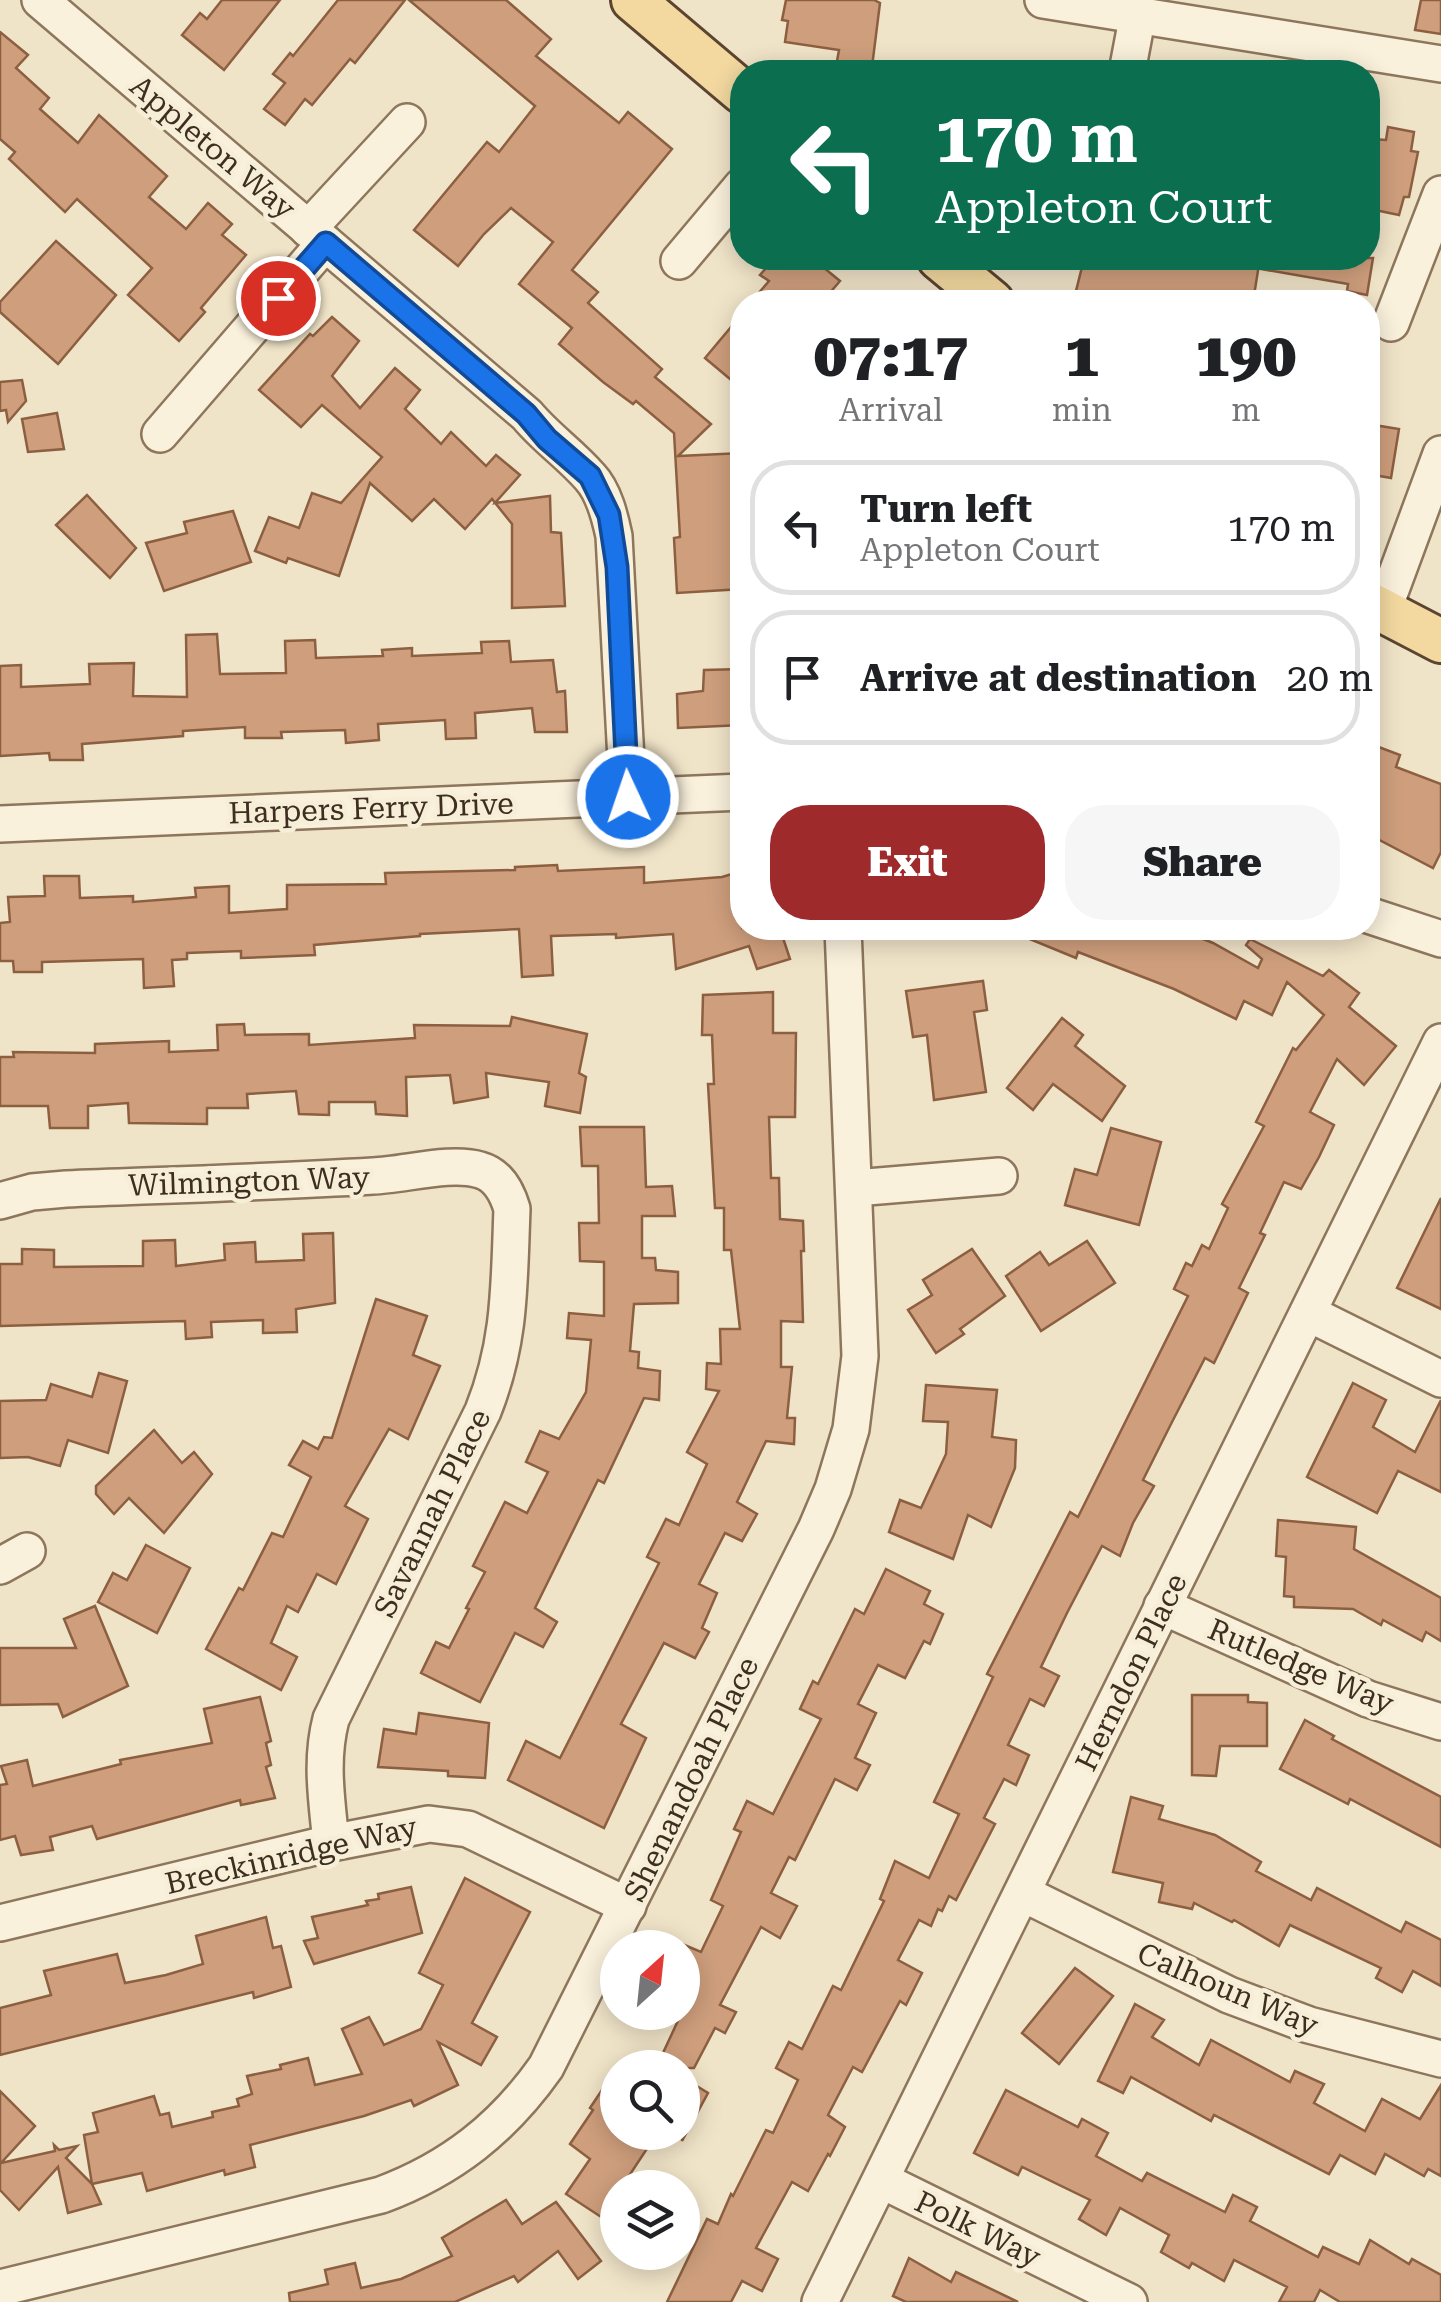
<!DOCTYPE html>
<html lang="en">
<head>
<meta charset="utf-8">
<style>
	:root { --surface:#fff; --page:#f6f6f6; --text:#202124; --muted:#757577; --line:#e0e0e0; --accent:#9e2a2b }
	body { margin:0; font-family:"Roboto Serif",serif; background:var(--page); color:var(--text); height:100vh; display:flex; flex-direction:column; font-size:38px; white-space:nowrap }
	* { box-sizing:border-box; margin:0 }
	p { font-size:32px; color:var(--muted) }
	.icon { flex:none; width:55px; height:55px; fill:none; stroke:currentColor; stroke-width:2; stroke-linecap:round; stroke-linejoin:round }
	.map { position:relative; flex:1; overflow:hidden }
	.drawer { position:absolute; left:730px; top:290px; width:650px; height:650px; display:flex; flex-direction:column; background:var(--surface); border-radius:40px; box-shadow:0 5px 25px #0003 }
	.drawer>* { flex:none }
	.top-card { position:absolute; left:730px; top:60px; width:650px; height:210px; border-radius:40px; box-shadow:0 5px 25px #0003; background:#0b6e4f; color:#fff; overflow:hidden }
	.needle { width:65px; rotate:27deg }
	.buttons { position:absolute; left:600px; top:1930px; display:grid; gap:20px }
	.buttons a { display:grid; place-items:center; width:100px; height:100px; border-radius:50%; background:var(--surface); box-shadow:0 5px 25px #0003; font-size:50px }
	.pin { position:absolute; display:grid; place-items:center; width:85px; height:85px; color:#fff; margin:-42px; border:5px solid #fff; border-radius:50%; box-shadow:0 2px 10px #0007 }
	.me { position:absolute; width:110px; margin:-55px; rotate:357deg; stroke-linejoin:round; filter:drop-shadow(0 0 8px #0008) }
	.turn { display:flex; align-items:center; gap:35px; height:210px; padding:0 40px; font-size:45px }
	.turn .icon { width:130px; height:130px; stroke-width:2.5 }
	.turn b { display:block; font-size:70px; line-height:85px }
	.eta { display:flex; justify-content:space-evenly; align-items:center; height:170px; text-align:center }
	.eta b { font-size:60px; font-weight:800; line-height:70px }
	.cta { display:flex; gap:20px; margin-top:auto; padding:20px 40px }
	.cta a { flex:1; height:115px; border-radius:40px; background:var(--accent); color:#fff; font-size:40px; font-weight:800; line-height:115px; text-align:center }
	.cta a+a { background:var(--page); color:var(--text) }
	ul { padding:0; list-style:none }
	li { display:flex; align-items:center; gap:30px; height:135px; margin:0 20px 15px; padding:0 20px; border:5px solid var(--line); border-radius:40px }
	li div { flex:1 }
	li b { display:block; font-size:38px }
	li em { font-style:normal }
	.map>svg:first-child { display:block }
	.building { fill:#cf9f7d; stroke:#8d5f41; stroke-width:2.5 }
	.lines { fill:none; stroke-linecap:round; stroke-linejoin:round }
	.minor-casing { stroke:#8d765c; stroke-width:40 }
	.major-casing { stroke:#5b4430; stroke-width:48 }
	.minor { stroke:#faf1dc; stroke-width:35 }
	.major { stroke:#f3d9a0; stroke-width:42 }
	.route-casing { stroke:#114b97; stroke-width:25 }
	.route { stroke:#1a73e8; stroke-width:18 }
	.labels { text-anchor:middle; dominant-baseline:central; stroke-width:9; stroke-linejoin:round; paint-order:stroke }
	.street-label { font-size:30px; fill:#3d2e20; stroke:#f7eed8 }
</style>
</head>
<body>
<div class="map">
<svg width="1441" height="2302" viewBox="0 0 1441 2302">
	<rect width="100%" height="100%" fill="#f0e4c8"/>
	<g class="building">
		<polygon points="222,0 280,0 224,70 182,35 200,13 207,19"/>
		<polygon points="338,0 405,0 355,63 350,59 312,105 305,99 285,125 264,109 285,83 273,74 290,53 293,56"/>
		<polygon points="409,0 506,0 551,39 536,56 619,123 628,112 672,149 572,270 598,292 588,303 662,369 655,377 711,424 678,456 742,453 742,589 677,593 674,538 680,537 674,433 636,401 633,404 603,382 559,344 572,328 519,284 553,242 511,208 484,234 458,266 414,230 487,142 499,152 535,106"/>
		<polygon points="786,0 874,0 880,3 872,67 837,61 839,50 785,42 788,21 782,20"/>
		<polygon points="1421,0 1441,0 1441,34 1415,30"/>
		<polygon points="0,32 28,55 16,68 49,98 40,109 78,143 99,115 167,176 149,197 186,229 208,203 232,224 222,235 246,255 201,308 205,312 179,341 128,295 152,268 77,199 65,212 9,159 15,152 0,139"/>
		<polygon points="1388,127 1414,132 1411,151 1418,152 1409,197 1404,197 1399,215 1375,210 1377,194 1368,194 1368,145 1370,146 1372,139 1386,140"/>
		<polygon points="56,241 116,295 58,364 0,312 0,302"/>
		<polygon points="775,258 812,258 840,281 822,302 751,302 769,281 760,275"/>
		<polygon points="1088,258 1126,258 1176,267 1177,258 1260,258 1253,302 1125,302 1089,296 1076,291 1082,267 1086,267"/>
		<polygon points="1262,258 1373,258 1367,295 1347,291 1348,284 1261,269"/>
		<polygon points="742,314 742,389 705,358"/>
		<polygon points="332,317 359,341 332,376 360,408 395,368 420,390 405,409 441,444 451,432 486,466 496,455 520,475 495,503 550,496 551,532 561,533 565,606 512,608 512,524 492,499 465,529 434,499 412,521 370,483 339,576 288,558 286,563 255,551 269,517 299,528 312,493 341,503 382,457 322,405 301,427 259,390 310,334 313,336"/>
		<polygon points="22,380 26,401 8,422 6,410 0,411 0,382"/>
		<polygon points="57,413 64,449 28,452 22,419"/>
		<polygon points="1368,424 1399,429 1391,478 1368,474"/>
		<polygon points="87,495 136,548 110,578 56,525"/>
		<polygon points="233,511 251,562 164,591 146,543 187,533 184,522"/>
		<polygon points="217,634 220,674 286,673 285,641 315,640 316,658 383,656 382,650 412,648 412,656 482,653 481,642 509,641 511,662 553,660 557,692 565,691 567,732 535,732 532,708 475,713 476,738 446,739 445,720 378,724 379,740 346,743 345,730 281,732 282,738 245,738 245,727 183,731 183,736 82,744 83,760 50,760 49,753 0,756 0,666 21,665 21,687 90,684 89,664 134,663 133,696 187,697 186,635"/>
		<polygon points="742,669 742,725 678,728 677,694 703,691 704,670"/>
		<polygon points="1368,743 1400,755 1396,767 1441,784 1441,852 1433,868 1368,834"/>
		<polygon points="557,865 558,871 644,867 644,883 722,877 742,871 742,928 791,928 792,932 782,935 790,959 757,969 749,946 676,969 673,934 616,938 616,934 551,936 553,975 522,977 519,929 420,934 420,936 314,945 315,955 241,958 241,951 187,953 187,959 172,960 174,986 144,988 143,959 42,962 42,972 14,972 13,961 0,961 0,923 10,922 8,897 45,896 44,876 79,876 80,898 133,896 133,902 196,897 195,888 229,886 229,913 287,909 287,885 386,884 385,873 515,870 515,867"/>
		<polygon points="1003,928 1176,928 1213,943 1258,968 1262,959 1246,945 1250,939 1323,976 1329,970 1359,993 1349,1007 1396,1046 1364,1085 1337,1059 1310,1112 1334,1125 1319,1157 1301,1189 1284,1182 1260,1233 1265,1235 1239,1288 1248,1293 1214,1363 1205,1358 1171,1424 1143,1480 1154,1486 1133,1523 1120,1556 1102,1546 1067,1613 1041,1667 1059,1676 1044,1706 1030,1699 1008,1745 1029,1755 1016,1785 1004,1779 984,1818 995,1824 956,1900 949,1896 942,1911 938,1909 931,1926 919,1920 898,1960 922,1973 906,2005 900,2001 862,2072 853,2067 828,2115 845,2127 830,2156 828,2154 808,2191 792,2182 756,2248 778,2259 762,2291 742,2281 731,2302 667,2302 707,2219 718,2224 731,2194 733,2196 766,2130 773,2133 798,2080 776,2068 789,2042 802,2049 833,1986 841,1990 884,1901 880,1899 895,1861 929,1878 959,1814 934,1802 993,1677 987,1674 1070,1512 1078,1517 1188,1296 1174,1289 1186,1263 1192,1266 1202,1245 1209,1249 1228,1208 1222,1204 1264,1126 1256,1122 1293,1048 1296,1050 1324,1015 1287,982 1272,1015 1244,1001 1236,1019 1174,989 1078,952 1076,958"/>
		<polygon points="983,981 987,1010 974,1012 986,1092 934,1100 927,1035 913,1037 906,991"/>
		<polygon points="773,992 773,1033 796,1033 795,1117 769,1117 771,1178 779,1178 780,1219 803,1221 804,1251 801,1251 803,1322 781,1321 781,1367 792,1367 787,1418 795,1418 794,1444 766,1441 737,1502 757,1514 742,1541 725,1533 699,1584 717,1593 702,1628 709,1632 695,1658 664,1643 621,1724 646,1738 604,1828 508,1780 526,1741 560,1758 659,1563 647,1557 666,1519 679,1525 707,1464 687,1452 719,1391 706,1389 707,1363 721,1364 720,1329 740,1329 731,1250 724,1250 724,1208 715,1208 708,1084 714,1084 712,1035 702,1035 703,995"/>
		<polygon points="512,1017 587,1034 579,1073 586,1077 580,1113 545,1106 549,1082 486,1073 488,1097 454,1103 450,1075 406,1077 407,1116 376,1114 375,1102 329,1102 329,1115 299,1114 296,1091 247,1094 248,1108 207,1108 207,1124 129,1123 128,1103 88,1106 88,1128 50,1128 48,1106 0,1106 0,1057 14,1057 13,1052 95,1053 95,1044 169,1041 169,1052 218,1050 217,1025 244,1024 245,1035 309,1034 309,1045 415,1038 414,1025 510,1026"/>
		<polygon points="1062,1018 1083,1035 1075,1046 1125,1086 1102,1121 1053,1084 1033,1110 1007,1088"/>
		<polygon points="580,1127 644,1127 646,1187 672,1186 675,1216 642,1216 642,1258 655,1258 656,1270 678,1272 678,1303 634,1304 630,1351 639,1352 638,1368 660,1371 659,1400 644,1398 604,1483 598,1480 535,1608 557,1622 543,1647 515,1633 480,1702 421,1673 436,1642 449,1648 469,1609 466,1608 485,1572 473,1566 505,1502 527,1513 548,1472 526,1462 540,1431 559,1439 586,1392 591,1340 567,1338 569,1313 604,1316 604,1262 580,1261 579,1223 599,1223 598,1166 582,1166"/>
		<polygon points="1111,1128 1161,1142 1139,1225 1065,1205 1075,1169 1097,1175"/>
		<polygon points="1441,1198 1441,1309 1397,1288"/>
		<polygon points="333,1233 335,1303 296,1309 297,1332 263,1333 263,1320 211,1322 212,1337 186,1339 185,1321 0,1326 0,1264 22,1264 22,1249 54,1250 54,1267 143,1266 143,1241 175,1240 176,1266 225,1260 224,1244 255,1242 256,1262 304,1260 303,1234"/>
		<polygon points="1087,1241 1115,1283 1041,1331 1006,1276 1040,1252 1049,1265"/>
		<polygon points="972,1249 1005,1296 960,1329 964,1334 936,1353 908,1310 932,1295 923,1280"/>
		<polygon points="376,1299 427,1316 413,1355 440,1366 408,1439 389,1429 345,1506 368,1519 336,1584 317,1574 298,1612 287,1606 271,1643 297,1657 281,1690 206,1649 239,1588 243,1590 272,1533 283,1537 311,1477 289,1465 303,1441 318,1449 324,1437 332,1438"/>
		<polygon points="99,1373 127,1381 108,1453 68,1440 60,1466 28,1457 0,1458 0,1401 46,1400 51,1384 92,1397"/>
		<polygon points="1353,1383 1386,1400 1373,1427 1415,1452 1441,1400 1441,1492 1398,1471 1377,1513 1307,1477"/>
		<polygon points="926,1385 997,1390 992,1437 1016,1440 1015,1468 991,1527 968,1515 953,1559 889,1532 900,1500 921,1508 946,1454 948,1422 923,1421"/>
		<polygon points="154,1430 182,1463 194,1452 212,1474 164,1533 129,1498 114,1514 96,1494 96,1486"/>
		<polygon points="1278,1520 1356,1527 1354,1549 1441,1598 1441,1641 1426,1632 1422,1641 1383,1620 1381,1625 1353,1609 1294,1607 1294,1597 1284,1596 1286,1557 1276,1556"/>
		<polygon points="146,1545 190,1568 157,1633 98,1602 113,1573 127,1580"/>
		<polygon points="886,1569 930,1591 924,1604 943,1614 930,1644 924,1641 905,1678 878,1665 858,1704 876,1713 855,1758 870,1765 857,1790 835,1779 795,1860 789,1857 771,1893 797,1906 780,1938 761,1927 720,2005 736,2012 725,2033 715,2028 694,2068 656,2068 682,2012 682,1944 701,1952 723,1906 711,1900 741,1832 734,1829 747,1801 773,1814 821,1719 800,1709 813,1681 818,1684 855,1609 864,1614"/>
		<polygon points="95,1606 128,1686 63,1717 58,1704 0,1705 0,1648 76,1648 64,1619"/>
		<polygon points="1192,1695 1248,1695 1248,1702 1267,1703 1267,1746 1220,1746 1216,1776 1192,1775"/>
		<polygon points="260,1697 271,1741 266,1743 271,1765 266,1767 275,1798 241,1805 240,1800 97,1839 92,1826 50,1837 53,1850 21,1855 15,1836 0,1840 0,1785 7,1784 1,1766 27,1760 33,1786 121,1764 120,1760 212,1743 204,1709"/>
		<polygon points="419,1713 489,1723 485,1778 448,1776 448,1771 378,1767 384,1729 416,1734"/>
		<polygon points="1305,1720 1334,1736 1332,1739 1441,1797 1441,1847 1350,1799 1348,1804 1280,1769"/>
		<polygon points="1131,1797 1163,1806 1159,1819 1215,1835 1261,1862 1256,1871 1311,1900 1317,1888 1401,1932 1406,1922 1441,1940 1441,1986 1413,1971 1402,1992 1376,1978 1381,1968 1290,1925 1279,1946 1234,1920 1232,1922 1194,1903 1192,1909 1159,1902 1163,1883 1113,1872"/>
		<polygon points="465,1878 530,1912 472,2023 497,2037 481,2065 438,2042 458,2085 414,2106 411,2100 364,2116 250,2145 255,2167 225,2175 224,2170 147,2191 142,2173 92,2184 101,2204 68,2213 58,2167 19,2210 0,2190 0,2091 35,2126 1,2163 55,2151 54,2145 59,2150 77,2146 66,2158 92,2184 84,2135 98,2132 93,2113 154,2096 160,2115 169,2113 172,2127 213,2117 212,2112 239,2106 237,2099 252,2094 247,2076 281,2069 280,2065 308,2058 315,2085 362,2074 342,2029 369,2017 384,2045 421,2029 443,1985 419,1973"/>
		<polygon points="411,1887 422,1933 314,1964 304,1941 318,1938 312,1917 368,1905 366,1901 379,1899 378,1894"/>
		<polygon points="266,1917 273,1948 281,1946 291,1987 254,1998 253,1992 0,2055 0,2008 51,1995 44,1971 117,1954 125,1983 166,1975 203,1964 196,1936"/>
		<polygon points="1075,1968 1113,1996 1059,2064 1022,2033"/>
		<polygon points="1135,2004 1164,2020 1152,2037 1199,2065 1211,2040 1290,2082 1295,2071 1324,2084 1314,2103 1365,2131 1382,2099 1420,2119 1441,2085 1441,2176 1428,2169 1424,2176 1385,2154 1375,2174 1340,2155 1329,2174 1214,2115 1211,2121 1131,2077 1123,2093 1098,2081"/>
		<polygon points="618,2066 618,2132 658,2132 621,2188 618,2188 618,2228 566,2194 590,2159 570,2144 593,2110 590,2108"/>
		<polygon points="682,2077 708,2093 682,2141"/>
		<polygon points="1006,2090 1078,2127 1082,2119 1108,2133 1096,2156 1142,2181 1147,2173 1225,2212 1233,2195 1257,2207 1250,2221 1318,2257 1323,2247 1359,2264 1370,2240 1409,2264 1412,2259 1441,2275 1441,2302 1340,2302 1320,2290 1314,2302 1279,2302 1287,2287 1234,2260 1224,2281 1192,2263 1189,2268 1161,2252 1169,2235 1120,2208 1106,2235 1079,2219 1090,2200 1022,2167 1018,2175 974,2153"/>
		<polygon points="506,2200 522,2224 556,2202 601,2261 578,2279 558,2251 518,2282 514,2276 455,2302 290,2302 289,2293 328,2284 325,2270 355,2263 361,2288 401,2279 452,2256 442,2238"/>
		<polygon points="909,2258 951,2282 956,2272 1018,2302 906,2302 893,2296"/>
	</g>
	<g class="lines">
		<g class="minor-casing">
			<g id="minor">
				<path d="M40 0 527 415C546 438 570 454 590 477 604 492 610 517 614 536L628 797"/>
				<polyline points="1043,0 1441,64"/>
				<polyline points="1127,72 1138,14"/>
				<polyline points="308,229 407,122"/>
				<polyline points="679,261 742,186"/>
				<polyline points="1391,323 1441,194"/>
				<polyline points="160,434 325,243"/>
				<polyline points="1383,611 1441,454"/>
				<polyline points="0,824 742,792"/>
				<polyline points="1368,915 1441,939"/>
				<polyline points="855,1188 999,1176"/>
				<path d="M0 1201 32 1192 66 1189C168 1185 270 1182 373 1176 404 1175 451 1161 480 1170 498 1175 507 1192 512 1209 509 1283 511 1341 483 1411L331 1719C320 1761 327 1801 331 1843"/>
				<polyline points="1308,1313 1441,1379"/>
				<polyline points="0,1566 27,1551"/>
				<polyline points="1162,1606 1368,1699 1441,1722"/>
				<polyline points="1024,1894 1229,1995 1309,2025 1441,2059"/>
				<polyline points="0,1923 331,1843 429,1824 468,1829 628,1906"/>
				<polyline points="881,2180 1129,2302"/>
				<path d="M0 2288 381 2195C451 2169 503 2128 546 2067L816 1529 833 1489 851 1429 860 1356 843 928"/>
				<polyline points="820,2302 1441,1042"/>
			</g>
		</g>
		<g class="major-casing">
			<g id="major">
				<polyline points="633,0 742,92"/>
				<polyline points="939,258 992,302"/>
				<polyline points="1368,603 1441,641"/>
			</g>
		</g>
		<use href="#minor" class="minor"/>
		<use href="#major" class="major"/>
	</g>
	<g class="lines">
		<g class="route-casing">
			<polyline id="route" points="278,298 326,243 526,414 547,439 590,476 609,515 617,567 628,797"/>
		</g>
		<use href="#route" class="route"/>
	</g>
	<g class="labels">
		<g class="street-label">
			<text transform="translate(213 147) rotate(40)">Appleton Way</text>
			<text transform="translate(371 808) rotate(-2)">Harpers Ferry Drive</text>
			<text transform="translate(249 1181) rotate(-2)">Wilmington Way</text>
			<text transform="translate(432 1513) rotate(-64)">Savannah Place</text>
			<text transform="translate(1301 1666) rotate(23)">Rutledge Way</text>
			<text transform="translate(1131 1672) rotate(-64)">Herndon Place</text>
			<text transform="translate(691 1779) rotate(-64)">Shenandoah Place</text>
			<text transform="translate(291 1855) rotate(-13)">Breckinridge Way</text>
			<text transform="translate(1228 1989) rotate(23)">Calhoun Way</text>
			<text transform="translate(978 2229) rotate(26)">Polk Way</text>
		</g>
	</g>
</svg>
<div class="buttons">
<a><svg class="needle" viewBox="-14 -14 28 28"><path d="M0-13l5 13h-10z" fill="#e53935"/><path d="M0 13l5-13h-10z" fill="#757577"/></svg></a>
<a><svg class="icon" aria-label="search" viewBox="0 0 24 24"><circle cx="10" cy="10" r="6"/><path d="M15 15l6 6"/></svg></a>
<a><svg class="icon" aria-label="layers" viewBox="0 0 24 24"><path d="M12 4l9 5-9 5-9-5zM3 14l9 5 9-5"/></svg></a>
</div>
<div class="pin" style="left:278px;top:298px;background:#d93025"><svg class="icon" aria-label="arrive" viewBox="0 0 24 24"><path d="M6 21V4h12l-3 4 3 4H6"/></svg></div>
<svg class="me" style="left:628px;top:797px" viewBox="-20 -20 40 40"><circle r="17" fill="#1a73e8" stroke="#fff" stroke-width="3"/><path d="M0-11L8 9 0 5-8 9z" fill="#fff"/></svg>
<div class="top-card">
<div class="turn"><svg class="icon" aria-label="left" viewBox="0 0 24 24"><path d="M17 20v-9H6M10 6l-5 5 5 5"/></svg><div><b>170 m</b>Appleton Court</div></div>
</div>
<section class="drawer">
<div class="eta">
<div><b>07:17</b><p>Arrival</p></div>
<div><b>1</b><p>min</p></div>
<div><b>190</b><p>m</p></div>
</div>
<ul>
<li><svg class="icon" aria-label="left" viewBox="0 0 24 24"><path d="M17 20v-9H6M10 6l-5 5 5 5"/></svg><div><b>Turn left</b><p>Appleton Court</p></div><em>170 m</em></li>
<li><svg class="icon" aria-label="arrive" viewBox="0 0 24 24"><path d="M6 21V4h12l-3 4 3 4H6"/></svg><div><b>Arrive at destination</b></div><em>20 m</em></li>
</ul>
<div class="cta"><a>Exit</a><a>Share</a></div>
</section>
</div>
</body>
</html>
